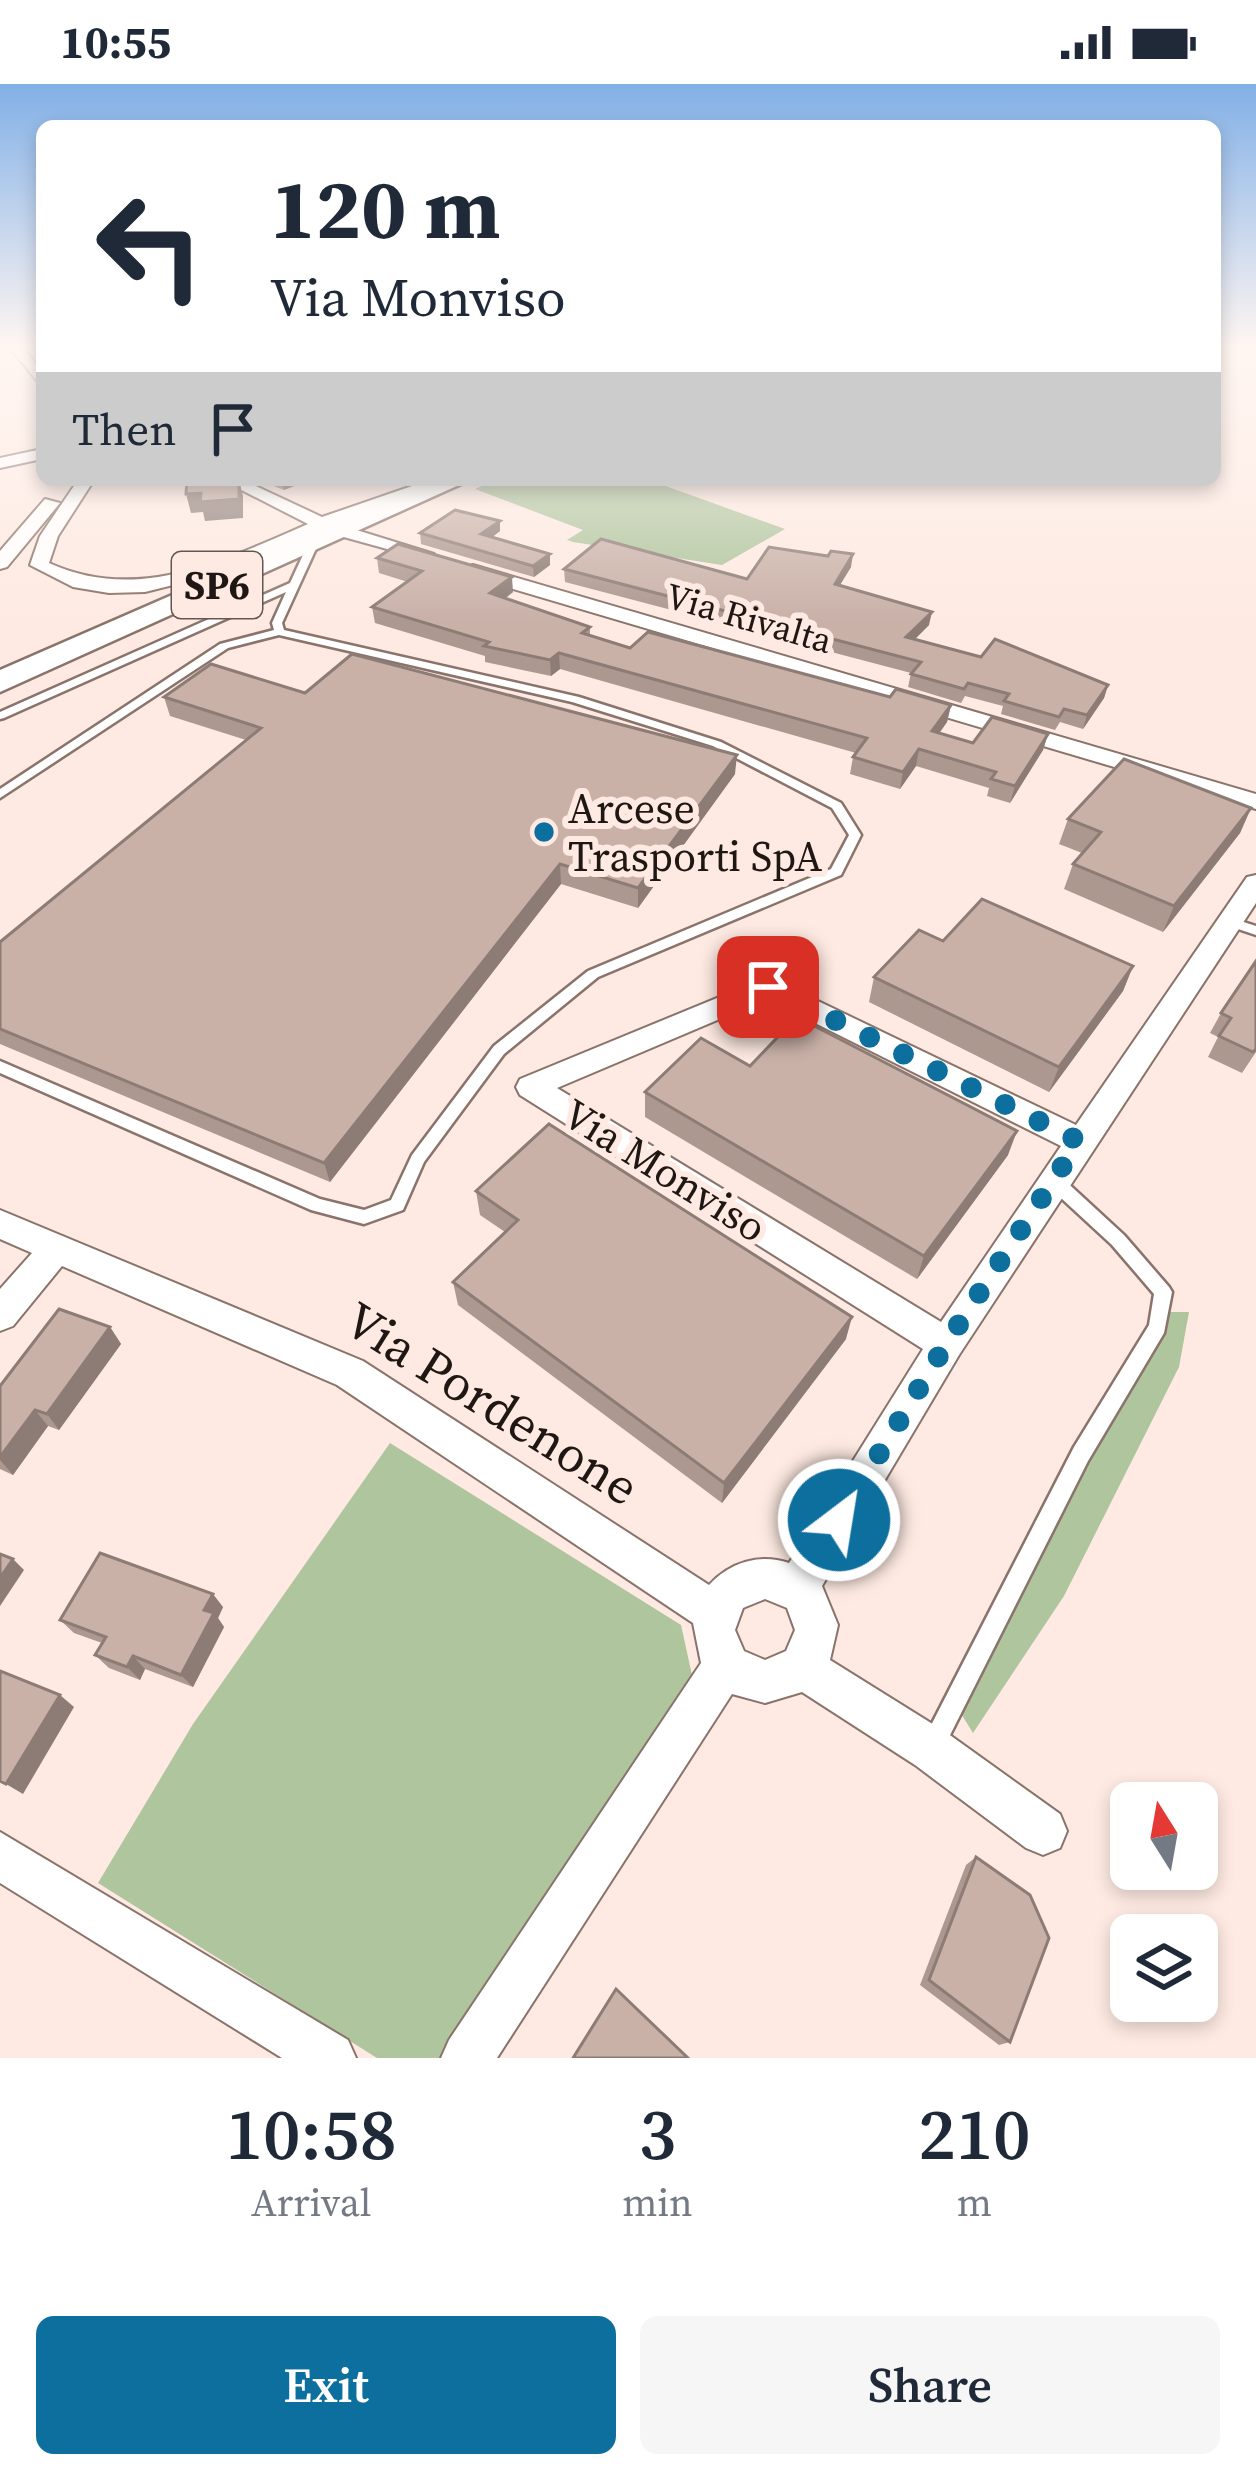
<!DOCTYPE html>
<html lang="en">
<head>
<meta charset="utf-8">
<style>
	:root { --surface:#fff; --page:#f6f6f7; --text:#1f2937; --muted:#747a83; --accent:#0d6f9d }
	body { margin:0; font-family:"Source Serif 4",serif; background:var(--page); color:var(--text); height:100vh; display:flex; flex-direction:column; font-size:45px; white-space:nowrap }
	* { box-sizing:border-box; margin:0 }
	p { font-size:39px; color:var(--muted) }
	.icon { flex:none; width:66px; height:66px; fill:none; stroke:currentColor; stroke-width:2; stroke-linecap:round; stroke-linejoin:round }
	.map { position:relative; height:1974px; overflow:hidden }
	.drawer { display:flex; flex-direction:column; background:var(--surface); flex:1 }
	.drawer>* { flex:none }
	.banner { position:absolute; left:36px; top:36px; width:1185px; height:366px; border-radius:18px; box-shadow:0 6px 18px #0003; background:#fff; color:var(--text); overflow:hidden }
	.needle { width:78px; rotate:349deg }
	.fabs { position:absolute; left:1110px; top:1698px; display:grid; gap:24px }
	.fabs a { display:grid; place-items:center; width:108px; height:108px; border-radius:18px; background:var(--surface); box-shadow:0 6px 18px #0003; font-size:60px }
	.pin { position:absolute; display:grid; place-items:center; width:102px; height:102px; color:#fff; margin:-51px; border-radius:24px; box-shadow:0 6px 18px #0006 }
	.me { position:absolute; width:132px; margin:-66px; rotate:31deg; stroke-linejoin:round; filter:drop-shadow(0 0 9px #0008) }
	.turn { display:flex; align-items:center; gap:42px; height:252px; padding:0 36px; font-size:54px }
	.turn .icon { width:156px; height:156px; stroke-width:2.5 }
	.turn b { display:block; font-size:84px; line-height:102px }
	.then { display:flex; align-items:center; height:114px; padding:0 36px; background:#0003; gap:24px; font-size:45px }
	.eta { display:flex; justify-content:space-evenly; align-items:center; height:204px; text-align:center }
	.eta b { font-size:72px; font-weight:600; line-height:84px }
	.action { display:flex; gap:24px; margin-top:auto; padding:24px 36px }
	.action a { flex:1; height:138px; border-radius:18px; background:var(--accent); color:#fff; font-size:48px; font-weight:600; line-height:138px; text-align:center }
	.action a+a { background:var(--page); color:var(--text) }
	.status { display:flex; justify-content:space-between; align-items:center; height:84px; padding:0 60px; background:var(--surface); direction:ltr }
	.status svg { height:33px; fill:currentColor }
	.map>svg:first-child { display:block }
	.green { fill:#afc59e }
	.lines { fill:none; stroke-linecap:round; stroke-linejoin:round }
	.lane-casing { stroke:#89736a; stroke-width:5 }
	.street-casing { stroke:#89736a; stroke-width:4 }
	.primary-casing { stroke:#89736a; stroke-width:5 }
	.lane { fill:#fff; fill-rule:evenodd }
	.street { fill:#fff; fill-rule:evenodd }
	.primary { fill:#fff; fill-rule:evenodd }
	.wall { fill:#ad9890 }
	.shaded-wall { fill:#8d7c76 }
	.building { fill:#c9b1a8; stroke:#8d7c76; stroke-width:3 }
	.route { stroke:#0d6f9d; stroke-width:21; stroke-dasharray:0 37.8 }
	.poi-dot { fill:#0d6f9d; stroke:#feeae2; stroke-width:4.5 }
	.labels { text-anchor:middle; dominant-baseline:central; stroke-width:12; stroke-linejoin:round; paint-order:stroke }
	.far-street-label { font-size:36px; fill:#1f1713; stroke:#feeae2 }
	.shield { fill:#feeae2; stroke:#625651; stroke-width:3 }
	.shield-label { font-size:39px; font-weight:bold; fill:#1f1713 }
	.poi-label { font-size:42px; fill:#1f1713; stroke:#feeae2; text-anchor:start }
	.street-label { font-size:42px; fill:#1f1713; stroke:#feeae2 }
	.near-street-label { font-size:51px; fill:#1f1713; stroke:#feeae2 }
</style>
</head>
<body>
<div class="status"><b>10:55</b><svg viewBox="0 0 49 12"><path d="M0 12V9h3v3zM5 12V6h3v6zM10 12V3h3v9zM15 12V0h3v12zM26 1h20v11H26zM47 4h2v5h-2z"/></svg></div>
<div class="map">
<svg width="1256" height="1974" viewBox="0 0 1256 1974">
	<rect width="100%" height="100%" fill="#feeae2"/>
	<g class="green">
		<polygon points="495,396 649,396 785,445 722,481 573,458 567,456 583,446 475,405"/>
		<polygon points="1164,1228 1189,1228 1179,1283 1064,1512 973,1649 960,1628"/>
		<polygon points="390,1359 681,1541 692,1591 442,1974 377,1974 98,1799 193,1640"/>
	</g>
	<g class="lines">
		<g class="lane-casing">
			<g id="lane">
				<polygon points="314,455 319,458 282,539 284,546 579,613 721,658 841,719 861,751 841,791 598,893 504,970 424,1078 403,1126 364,1140 311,1126 0,989 0,977 320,1115 364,1126 391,1116 412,1071 494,962 588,887 831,785 849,751 832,724 713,662 572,618 279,551 228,564 0,714 0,705 220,560 274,546 272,539 286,508 4,634 0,635 0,628 290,499 309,458"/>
				<polygon points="1231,834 1256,842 1256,851 1226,841 1224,838 1226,835"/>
				<polygon points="1054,1090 1060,1092 1124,1151 1169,1203 1172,1208 1164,1249 1088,1377 940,1671 932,1674 924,1671 921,1663 924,1655 1074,1363 1149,1241 1154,1210 1112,1161 1048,1102 1046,1097 1048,1092"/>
			</g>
		</g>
		<g class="street-casing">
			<g id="street">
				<polygon points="8,261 22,261 42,289 42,303"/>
				<polygon points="42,365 42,375 0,384 0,374"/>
				<path d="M78 396H94L58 452 49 479C139 520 224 476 308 440L222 396H243L322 433 415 401 463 397 337 440 434 470V478L322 447 225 488 145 508 109 509 73 503 30 481 40 452Z"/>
				<polygon points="45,415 60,419 7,483 0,485 0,467"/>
				<polygon points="473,481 1256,710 1256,725 466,491 466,483"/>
				<path d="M1256 791V819L959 1271 822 1502 838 1541 830 1576 947 1649 1060 1730 1067 1747 1060 1764 1043 1771 1026 1764 915 1681 802 1608 765 1619 732 1610 497 1974H441L449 1956 701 1579 693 1539 337 1301 62 1182 13 1242 0 1247V1205L32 1169 0 1155V1126L363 1277 709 1501C730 1478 760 1469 789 1479L923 1265 520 1011 516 1003 520 995 768 893 1076 1041 1247 793ZM767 915 1061 1062 941 1238 557 1004ZM765 1515 787 1524 795 1546 786 1567 765 1576 744 1567 735 1546 743 1524Z"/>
				<polygon points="0,1748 348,1956 356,1974 282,1974 0,1799"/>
			</g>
		</g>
		<g class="primary-casing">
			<polygon id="primary" points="436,396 470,396 0,608 0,586"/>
		</g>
		<use href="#lane" class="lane"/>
		<use href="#street" class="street"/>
		<use href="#primary" class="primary"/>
	</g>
	<g class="wall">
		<polygon points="258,396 309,396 284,406"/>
		<polygon points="500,437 500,447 492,453 550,481 534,493 421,460 420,449"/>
		<polygon points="377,474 513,508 506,514 590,543 590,552 630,564 890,613 951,621 947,638 939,649 973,659 1048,650 1043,666 1010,719 987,712 989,704 916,682 900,705 850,690 853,673 856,669 560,585 551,592 485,578 485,572 375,539 372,523 408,498 379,489"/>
		<polygon points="851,483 840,501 929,541 915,555 981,573 1108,601 1104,614 1083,645 1060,638 1055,646 1001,630 1003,622 965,612 961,619 908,603 911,589 565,498 564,485 747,495"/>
		<polygon points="305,609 735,690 638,824 561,800 330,1098 0,960 0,858 246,656 170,632 164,613"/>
		<polygon points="1251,724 1240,749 1163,848 1064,805 1073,780 1082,769 1059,760 1068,735"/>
		<polygon points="943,857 1133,882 1123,907 1049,1008 869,918 874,893"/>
		<polygon points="1256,877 1256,968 1242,989 1208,973 1218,953 1210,949 1221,929"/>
		<polygon points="645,1008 1008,1071 917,1195 645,1033"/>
		<polygon points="476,1107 846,1255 722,1419 458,1221 453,1198 505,1148 480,1131"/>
		<polygon points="110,1243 121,1260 59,1346 48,1342 13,1391 0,1385 0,1302"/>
		<polygon points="223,1523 218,1534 224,1543 193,1603 145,1585 140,1596 109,1584 95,1571 102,1559 74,1549 60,1536"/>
		<polygon points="976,1773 1010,1958 999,1961 920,1901 966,1781"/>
	</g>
	<g class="shaded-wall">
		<polygon points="239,396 243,412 243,434 205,437 203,428 191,429 186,410 201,409"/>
		<polygon points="282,396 309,396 284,406"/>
		<polygon points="500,437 500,447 482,461 481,450"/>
		<polygon points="550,470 550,481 534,493 533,482"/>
		<polygon points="853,470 851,483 833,512 835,500"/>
		<polygon points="512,493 513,508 492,524 490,509"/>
		<polygon points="932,528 929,541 904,566 906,553"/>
		<polygon points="559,569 560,585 551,592 550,576"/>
		<polygon points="1108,601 1104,614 1083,645 1087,631"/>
		<polygon points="951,621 947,638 929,664 932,647"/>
		<polygon points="1048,650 1043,666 1010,719 1015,702"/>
		<polygon points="919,665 916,682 900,705 903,688"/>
		<polygon points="737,671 735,690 638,824 638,804"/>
		<polygon points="1251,724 1240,749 1163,848 1174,822"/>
		<polygon points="560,780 561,800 330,1098 324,1079"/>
		<polygon points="1133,882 1123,907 1049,1008 1059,983"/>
		<polygon points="1017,1047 1008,1071 917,1195 924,1172"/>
		<polygon points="852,1233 846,1255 722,1419 724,1399"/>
		<polygon points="110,1243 121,1260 59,1346 47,1330"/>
		<polygon points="35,1326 48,1342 13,1391 0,1376 0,1373"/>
		<polygon points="13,1475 24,1486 0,1522 0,1494"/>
		<polygon points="213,1510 223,1523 218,1534 224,1543 193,1603 181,1591 204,1526"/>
		<polygon points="133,1572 145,1585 140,1596 127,1583"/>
		<polygon points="60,1611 74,1623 23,1710 6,1700"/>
	</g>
	<g class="building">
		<polygon points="187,396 239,396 239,415 200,418 201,409 186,410"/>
		<polygon points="455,426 500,437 481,450 550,470 533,482 420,449"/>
		<polygon points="601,455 747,495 769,463 828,472 831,467 853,470 835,500 932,528 906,553 981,573 995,555 1108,601 1087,631 1064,625 1059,633 1004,617 1009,610 968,599 964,605 911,590 921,578 564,485"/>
		<polygon points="398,460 512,493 490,509 590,543 582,549 630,564 648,548 890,613 896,605 951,621 932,647 973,659 992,633 1048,650 1015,702 991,695 996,688 919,665 903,688 853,673 867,654 559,569 550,576 484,562 489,558 372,523 422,487 377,474"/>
		<polygon points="352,570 737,671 638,804 560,780 324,1079 0,945 0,858 261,644 164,613 211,580 305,609"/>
		<polygon points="1124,675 1251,724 1174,822 1073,780 1101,748 1068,735"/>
		<polygon points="982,815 1133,882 1059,983 874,893 919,846 943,857"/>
		<polygon points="1256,877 1256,965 1253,968 1219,952 1231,934 1221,929"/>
		<polygon points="797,933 1017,1047 924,1172 645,1008 701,954 750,982"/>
		<polygon points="549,1040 852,1233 724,1399 453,1198 518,1136 476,1107"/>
		<polygon points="59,1225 110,1243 47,1330 35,1326 0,1373 0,1302"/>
		<polygon points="100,1469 213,1510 204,1526 214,1529 181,1591 133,1572 127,1583 95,1571 106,1553 60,1536"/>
		<polygon points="0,1470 13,1475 0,1494"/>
		<polygon points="0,1587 60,1611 6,1700 0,1697"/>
		<polygon points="976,1773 1030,1811 1049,1854 1010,1958 929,1896"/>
		<polygon points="616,1905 688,1974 573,1974"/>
	</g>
	<linearGradient id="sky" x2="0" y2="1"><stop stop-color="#82b0e7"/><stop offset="0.49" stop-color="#fff6f2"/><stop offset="1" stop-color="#fff6f2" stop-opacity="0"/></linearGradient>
	<rect width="1256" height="537" fill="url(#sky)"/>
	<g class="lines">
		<polyline class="route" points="768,903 1079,1057 946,1260 839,1436"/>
	</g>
	<circle class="poi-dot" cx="544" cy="748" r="12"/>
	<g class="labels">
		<g class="far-street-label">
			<text transform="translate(749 534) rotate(16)">Via Rivalta</text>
		</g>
		<rect class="shield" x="172" y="468" width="90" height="66" rx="9"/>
		<g class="shield-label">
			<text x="217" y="501">SP6</text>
		</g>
		<g class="poi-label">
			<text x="568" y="724">Arcese<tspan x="568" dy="48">Trasporti SpA</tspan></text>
		</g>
		<g class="street-label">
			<text transform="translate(665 1086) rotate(32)">Via Monviso</text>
		</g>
		<g class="near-street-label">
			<text transform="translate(492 1319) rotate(32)">Via Pordenone</text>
		</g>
	</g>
</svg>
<div class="fabs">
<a><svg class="needle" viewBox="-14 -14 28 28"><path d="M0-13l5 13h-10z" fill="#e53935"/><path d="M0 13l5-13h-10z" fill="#747a83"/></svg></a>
<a><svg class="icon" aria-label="layers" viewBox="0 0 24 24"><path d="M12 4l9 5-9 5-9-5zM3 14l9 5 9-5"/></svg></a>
</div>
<div class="pin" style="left:768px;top:903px;background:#d93025"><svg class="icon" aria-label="arrive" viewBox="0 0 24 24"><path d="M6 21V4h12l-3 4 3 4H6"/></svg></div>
<svg class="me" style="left:839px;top:1436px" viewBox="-20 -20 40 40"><circle r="17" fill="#0d6f9d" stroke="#fff" stroke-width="3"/><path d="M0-11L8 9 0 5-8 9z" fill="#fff"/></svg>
<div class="banner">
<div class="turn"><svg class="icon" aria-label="left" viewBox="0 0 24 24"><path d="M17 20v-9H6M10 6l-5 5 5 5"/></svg><div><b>120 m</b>Via Monviso</div></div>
<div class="then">Then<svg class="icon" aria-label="arrive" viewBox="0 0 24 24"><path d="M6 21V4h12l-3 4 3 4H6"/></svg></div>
</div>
</div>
<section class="drawer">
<div class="eta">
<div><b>10:58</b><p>Arrival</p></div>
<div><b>3</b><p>min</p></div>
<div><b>210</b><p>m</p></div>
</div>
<div class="action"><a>Exit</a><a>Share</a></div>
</section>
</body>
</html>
